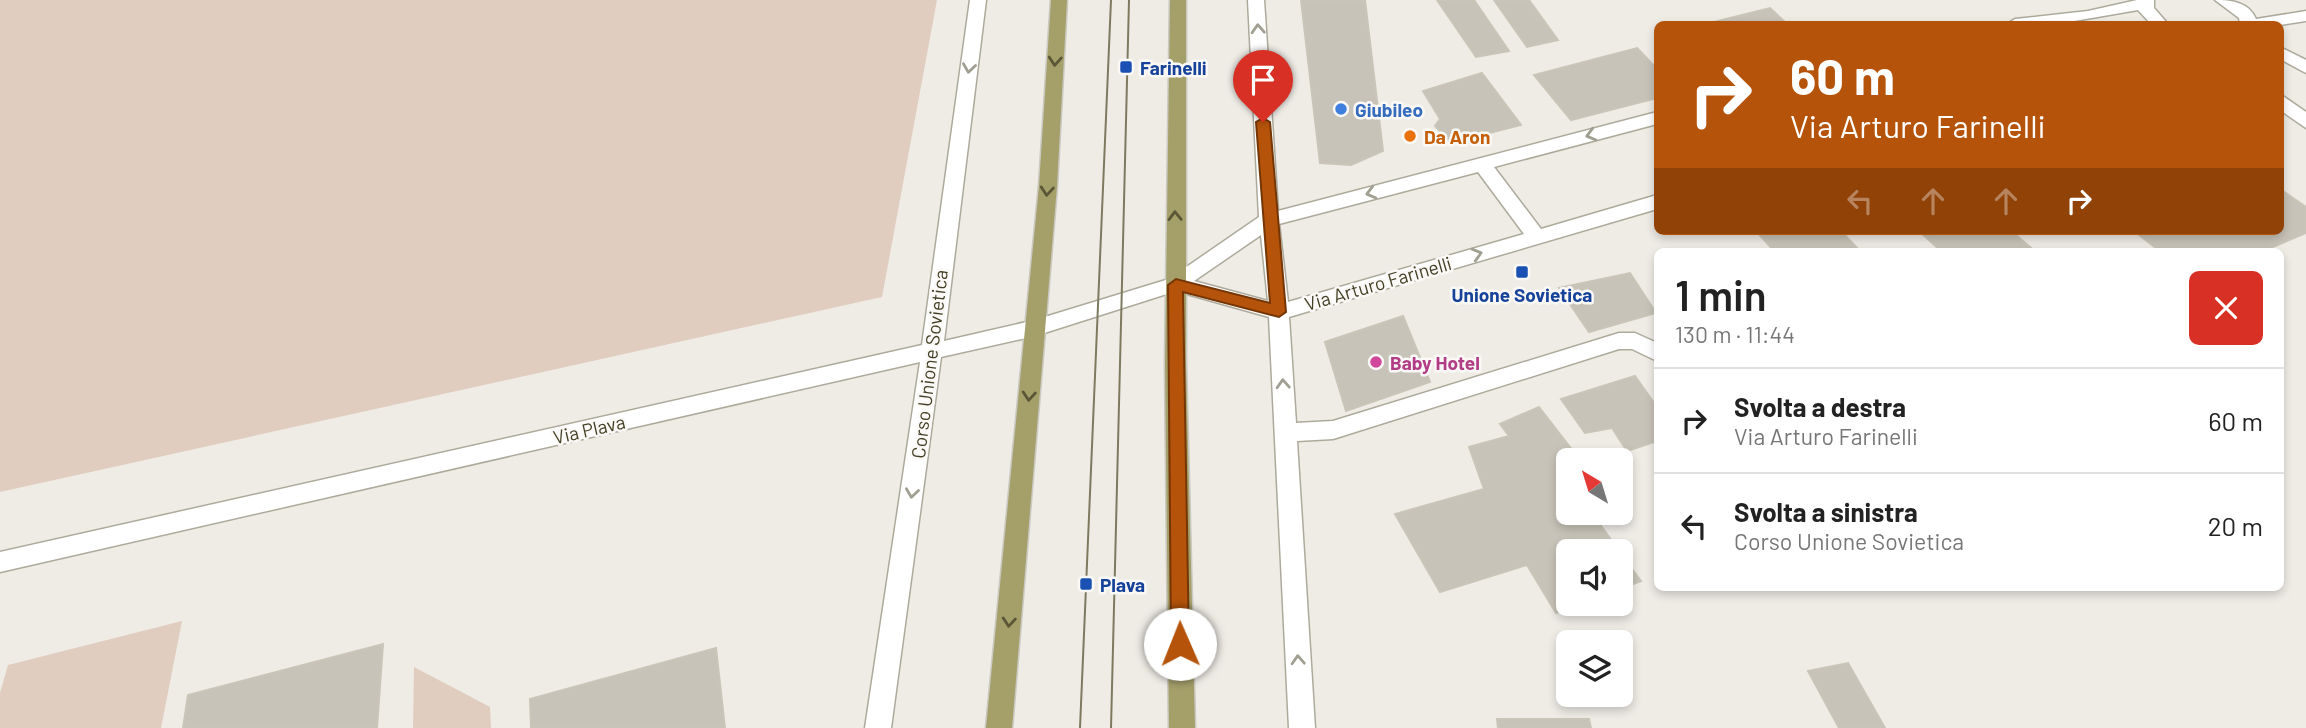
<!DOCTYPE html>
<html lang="it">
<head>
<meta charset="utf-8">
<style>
	:root { --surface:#fff; --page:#f2f2f2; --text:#222; --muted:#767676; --line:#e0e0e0 }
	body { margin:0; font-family:Barlow,sans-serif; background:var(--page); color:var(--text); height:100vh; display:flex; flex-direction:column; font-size:26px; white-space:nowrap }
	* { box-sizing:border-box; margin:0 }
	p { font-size:23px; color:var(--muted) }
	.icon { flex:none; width:38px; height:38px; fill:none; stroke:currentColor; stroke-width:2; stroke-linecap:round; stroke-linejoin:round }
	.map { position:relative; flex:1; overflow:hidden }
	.drawer { position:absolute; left:1654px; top:248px; width:630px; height:343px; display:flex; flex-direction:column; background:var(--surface); border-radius:10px; box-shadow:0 4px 10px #0003 }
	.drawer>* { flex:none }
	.guide { position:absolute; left:1654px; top:21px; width:630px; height:214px; border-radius:10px; box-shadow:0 4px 10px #0003; background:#b45309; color:#fff; overflow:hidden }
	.needle { width:46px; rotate:322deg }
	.fabs { position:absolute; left:1556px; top:448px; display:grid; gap:14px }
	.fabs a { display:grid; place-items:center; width:77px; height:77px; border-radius:10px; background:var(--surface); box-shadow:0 4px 10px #0003; font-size:35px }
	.pin { position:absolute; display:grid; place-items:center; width:60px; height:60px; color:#fff; margin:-72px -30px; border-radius:50% 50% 50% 0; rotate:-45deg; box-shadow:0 0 7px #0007 }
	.pin .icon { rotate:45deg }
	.me { position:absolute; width:77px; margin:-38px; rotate:359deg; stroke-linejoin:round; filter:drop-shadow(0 0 5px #0008) }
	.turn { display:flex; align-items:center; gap:24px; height:147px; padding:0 21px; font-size:32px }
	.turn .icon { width:91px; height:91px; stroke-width:2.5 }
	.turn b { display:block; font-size:49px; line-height:60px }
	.lanes { display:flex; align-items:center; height:66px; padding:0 21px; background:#0003; justify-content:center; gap:35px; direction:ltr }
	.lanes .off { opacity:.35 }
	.round { display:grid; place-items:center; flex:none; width:74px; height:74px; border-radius:10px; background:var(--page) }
	.overview { display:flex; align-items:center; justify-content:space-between; height:119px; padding:0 21px }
	h1 { font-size:42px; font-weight:600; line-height:52px }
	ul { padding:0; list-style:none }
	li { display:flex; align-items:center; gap:21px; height:105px; padding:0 21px; border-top:2px solid var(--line) }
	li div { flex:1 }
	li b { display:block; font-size:26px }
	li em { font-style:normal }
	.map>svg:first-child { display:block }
	.green { fill:#e0cdbf }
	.building { fill:#c7c3b8; stroke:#c9c5b8; stroke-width:2 }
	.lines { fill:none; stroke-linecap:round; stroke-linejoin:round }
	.minor-casing { stroke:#adaa9c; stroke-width:3 }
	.major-casing { stroke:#cac9c2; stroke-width:3 }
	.minor { fill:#fff; fill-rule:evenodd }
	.major { fill:#a59f6a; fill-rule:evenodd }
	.tram { stroke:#7d7a5f; stroke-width:2 }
	.oneway { stroke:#a09f92 }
	.oneway2 { stroke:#5b5736 }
	.route { fill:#b45309; stroke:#753606; stroke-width:2 }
	.transit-dot { fill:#1a4fb4; stroke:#fbf9f7; stroke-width:2.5 }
	.shop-dot { fill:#3f7fe0; stroke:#fbf9f7; stroke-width:2.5 }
	.food-dot { fill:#e8710a; stroke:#fbf9f7; stroke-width:2.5 }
	.hotel-dot { fill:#d1479c; stroke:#fbf9f7; stroke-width:2.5 }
	.labels { text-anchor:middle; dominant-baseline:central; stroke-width:5; stroke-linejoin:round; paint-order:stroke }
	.transit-label { font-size:19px; font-weight:bold; fill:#164399; stroke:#fbf9f7; text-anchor:start }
	.shop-label { font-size:19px; font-weight:bold; fill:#366cbe; stroke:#fbf9f7; text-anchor:start }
	.food-label { font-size:19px; font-weight:bold; fill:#c56008; stroke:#fbf9f7; text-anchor:start }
	.street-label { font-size:19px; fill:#423f24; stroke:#fbf9f7 }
	.hotel-label { font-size:19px; font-weight:bold; fill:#b23c85; stroke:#fbf9f7; text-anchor:start }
</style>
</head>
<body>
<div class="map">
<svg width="2306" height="728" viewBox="0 0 2306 728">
	<rect width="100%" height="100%" fill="#efece6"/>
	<g class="green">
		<polygon points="0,0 937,0 882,297 0,492"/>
		<polygon points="182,621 161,728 0,728 0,693 8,665"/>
		<polygon points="414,667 490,707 491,728 413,728"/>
	</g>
	<g class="building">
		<polygon points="1301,0 1365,0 1383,151 1351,165 1320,163"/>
		<polygon points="1437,0 1474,0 1509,51 1476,57"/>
		<polygon points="1494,0 1529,0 1558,40 1527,47"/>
		<polygon points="1770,8 1787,24 1706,24"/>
		<polygon points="1637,48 1657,69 1657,98 1571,120 1534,75"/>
		<polygon points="1482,73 1521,125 1451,143 1435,126 1440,119 1423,91"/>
		<polygon points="2280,189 2306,207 2306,233 2261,252 2161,252 2134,231 2280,231"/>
		<polygon points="1756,231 1841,231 1861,252 1775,252"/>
		<polygon points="1919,231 2011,231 2036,252 1942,252"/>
		<polygon points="1630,273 1656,313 1589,332 1559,288"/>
		<polygon points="1403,316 1430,382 1346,411 1325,342"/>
		<polygon points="1635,376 1657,407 1657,441 1627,451 1612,428 1585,433 1561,399"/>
		<polygon points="1539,407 1580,460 1568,460 1568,513 1592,513 1619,551 1568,551 1568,604 1581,604 1556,613 1527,565 1440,592 1395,514 1484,489 1469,447 1509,436 1500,424"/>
		<polygon points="1620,553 1641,581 1620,589"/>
		<polygon points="383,644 377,728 183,728 188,695"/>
		<polygon points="716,648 725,728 531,728 530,699"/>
		<polygon points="1848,663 1885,728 1839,728 1808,671"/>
		<polygon points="1497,719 1589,719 1591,728 1498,728"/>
	</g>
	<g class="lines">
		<g class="minor-casing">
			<g id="minor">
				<path d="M970 0H986L944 341 1035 320 1169 279 1259 217 1248 0H1264L1278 211 1657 112V124L1494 167 1541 229 1657 195V209L1289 317 1296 423 1333 421 1619 333H1635L1657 343V361L1632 349H1619L1333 439 1297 441 1315 728H1289L1269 317 1176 291 1035 336 941 357 891 728H865L920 362 0 572V552L922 345ZM1478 172 1524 234 1288 302 1279 224ZM1261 235 1268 301 1194 281Z"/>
				<polygon points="2137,0 2154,0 2154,8 2168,24 2151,24 2138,10 2057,24 2007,24 2015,19 2088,11"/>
				<path d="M2215 0C2231 0 2249 2 2256 19L2306 11V21L2280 25 2240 24 2239 18Z"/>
				<polygon points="2280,47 2306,60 2306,73 2280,59"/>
				<polygon points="2280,94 2306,112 2306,128 2280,110"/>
			</g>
		</g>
		<g class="major-casing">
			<g id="major">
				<polygon points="1051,0 1067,0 1057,186 1012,728 986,728 1039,186"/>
				<polygon points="1170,0 1186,0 1186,364 1195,728 1169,728 1165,364"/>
			</g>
		</g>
		<use href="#minor" class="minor"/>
		<use href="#major" class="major"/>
		<g class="tram">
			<polyline points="1080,728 1111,0"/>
			<polyline points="1111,728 1129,0"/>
		</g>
	</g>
	<defs><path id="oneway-chevron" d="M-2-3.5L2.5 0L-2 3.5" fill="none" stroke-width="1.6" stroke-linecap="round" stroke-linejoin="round" transform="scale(1.75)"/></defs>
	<g class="oneway">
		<use href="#oneway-chevron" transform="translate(1258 29) rotate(-93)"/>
		<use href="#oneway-chevron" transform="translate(969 68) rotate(98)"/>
		<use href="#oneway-chevron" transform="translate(1591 135) rotate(165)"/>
		<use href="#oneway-chevron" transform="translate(1371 193) rotate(165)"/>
		<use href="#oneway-chevron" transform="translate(1477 254) rotate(-16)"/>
		<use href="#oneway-chevron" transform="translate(1283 384) rotate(-93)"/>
		<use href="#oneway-chevron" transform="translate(912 493) rotate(98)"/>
		<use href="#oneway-chevron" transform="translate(1298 660) rotate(-93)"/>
	</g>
	<g class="oneway2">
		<use href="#oneway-chevron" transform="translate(1055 61) rotate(94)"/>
		<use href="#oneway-chevron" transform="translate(1047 191) rotate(95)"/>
		<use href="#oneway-chevron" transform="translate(1175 216) rotate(-91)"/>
		<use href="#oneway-chevron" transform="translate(1029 396) rotate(95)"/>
		<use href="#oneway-chevron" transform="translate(1009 622) rotate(95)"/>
	</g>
	<polygon class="route" points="1263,118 1270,122 1286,312 1279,317 1183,292 1189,644 1186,650 1180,653 1173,650 1171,644 1168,285 1176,279 1270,303 1256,122"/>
	<g class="transit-dot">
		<rect x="1119" y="60" width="14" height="14" rx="3.5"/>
		<rect x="1515" y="265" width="14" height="14" rx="3.5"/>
		<rect x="1079" y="577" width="14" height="14" rx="3.5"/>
	</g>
	<circle class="shop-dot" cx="1341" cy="109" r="7"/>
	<circle class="food-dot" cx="1410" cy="136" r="7"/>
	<circle class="hotel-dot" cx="1376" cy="362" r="7"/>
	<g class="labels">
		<g class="transit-label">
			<text x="1140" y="67">Farinelli</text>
			<text x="1522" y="294" text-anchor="middle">Unione Sovietica</text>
			<text x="1100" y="584">Plava</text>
		</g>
		<g class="shop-label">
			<text x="1355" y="109">Giubileo</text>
		</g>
		<g class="food-label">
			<text x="1424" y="136">Da Aron</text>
		</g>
		<g class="street-label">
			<text transform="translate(1378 283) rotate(-16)">Via Arturo Farinelli</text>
			<text transform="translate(929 364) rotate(-83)">Corso Unione Sovietica</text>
			<text transform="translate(589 429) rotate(-13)">Via Plava</text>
		</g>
		<g class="hotel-label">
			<text x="1390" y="362">Baby Hotel</text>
		</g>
	</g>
</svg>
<div class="fabs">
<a><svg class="needle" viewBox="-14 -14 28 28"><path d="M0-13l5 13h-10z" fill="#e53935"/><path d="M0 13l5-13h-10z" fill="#767676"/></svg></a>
<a><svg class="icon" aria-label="sound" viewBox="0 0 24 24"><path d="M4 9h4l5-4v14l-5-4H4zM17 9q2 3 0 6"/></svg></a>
<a><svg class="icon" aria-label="layers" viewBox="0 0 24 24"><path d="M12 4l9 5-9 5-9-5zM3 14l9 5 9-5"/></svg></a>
</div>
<div class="pin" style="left:1263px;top:122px;background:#d93025"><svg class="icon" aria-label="arrive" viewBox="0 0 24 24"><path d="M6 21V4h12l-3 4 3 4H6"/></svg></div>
<svg class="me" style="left:1180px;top:644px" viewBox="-20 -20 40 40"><circle r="19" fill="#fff"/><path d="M0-13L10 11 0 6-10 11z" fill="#b45309"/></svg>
<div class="guide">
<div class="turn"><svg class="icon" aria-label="right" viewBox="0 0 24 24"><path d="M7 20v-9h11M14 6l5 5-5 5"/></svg><div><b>60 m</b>Via Arturo Farinelli</div></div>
<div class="lanes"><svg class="icon off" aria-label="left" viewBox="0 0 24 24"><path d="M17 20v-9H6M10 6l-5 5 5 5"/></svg><svg class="icon off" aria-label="ahead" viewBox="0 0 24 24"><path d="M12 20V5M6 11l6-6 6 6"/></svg><svg class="icon off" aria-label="ahead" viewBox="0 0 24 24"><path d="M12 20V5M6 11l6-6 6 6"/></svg><svg class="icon" aria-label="right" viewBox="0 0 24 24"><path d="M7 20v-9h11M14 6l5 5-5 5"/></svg></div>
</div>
<section class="drawer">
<div class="overview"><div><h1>1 min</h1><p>130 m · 11:44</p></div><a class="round" style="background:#d93025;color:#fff"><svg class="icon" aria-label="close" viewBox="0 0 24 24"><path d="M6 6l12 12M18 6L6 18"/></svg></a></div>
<ul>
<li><svg class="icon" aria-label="right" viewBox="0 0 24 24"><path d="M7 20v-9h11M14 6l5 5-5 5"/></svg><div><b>Svolta a destra</b><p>Via Arturo Farinelli</p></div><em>60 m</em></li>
<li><svg class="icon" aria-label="left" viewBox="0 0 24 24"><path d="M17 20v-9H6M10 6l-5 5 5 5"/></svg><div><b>Svolta a sinistra</b><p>Corso Unione Sovietica</p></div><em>20 m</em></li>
</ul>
</section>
</div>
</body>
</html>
